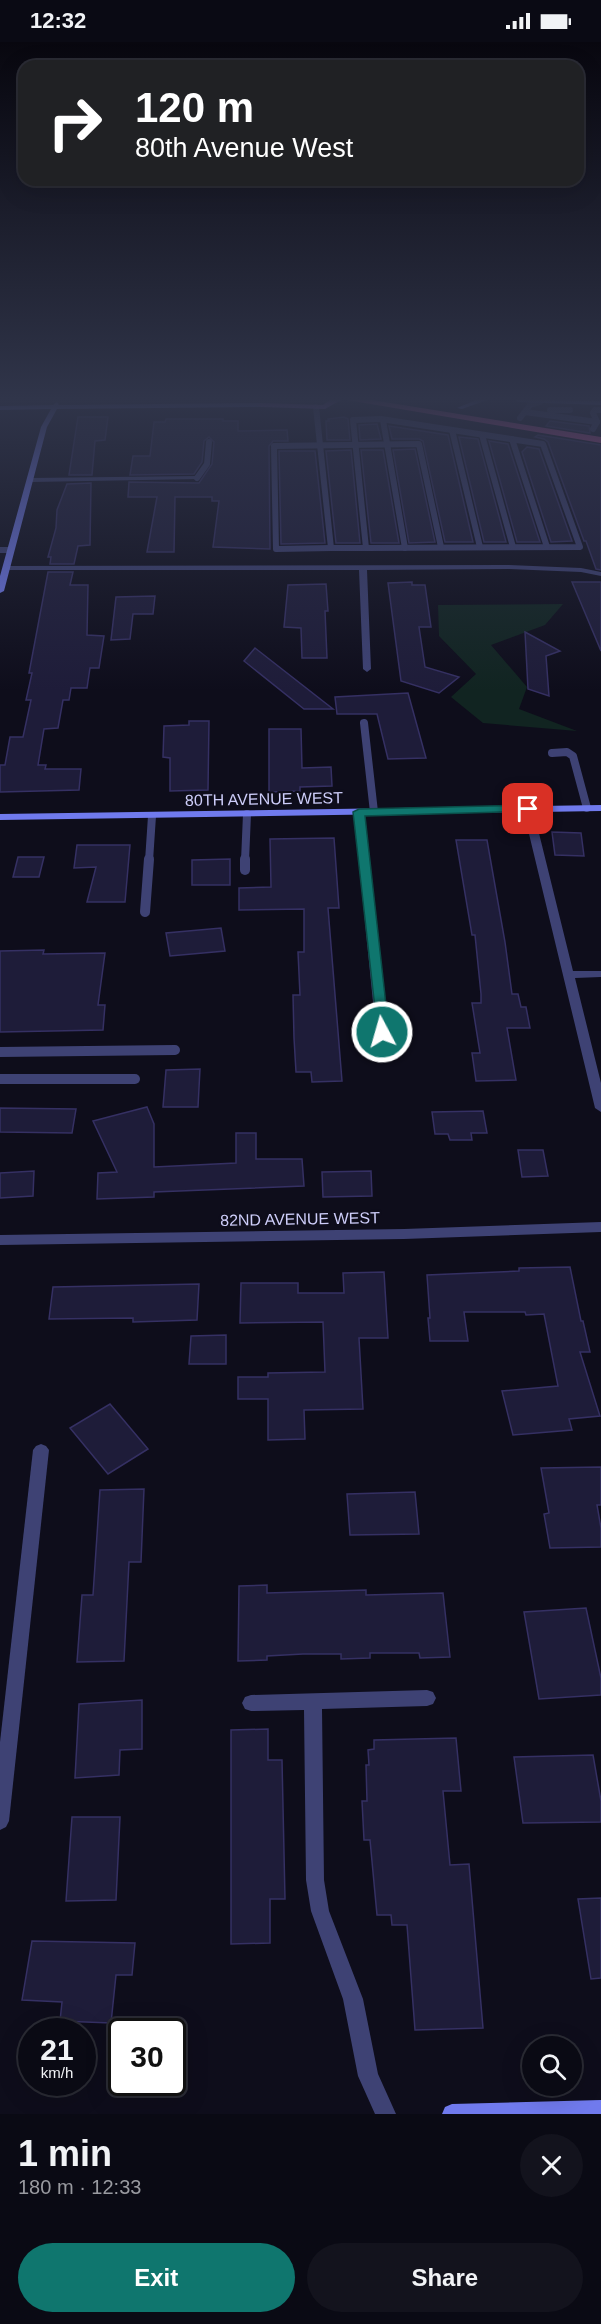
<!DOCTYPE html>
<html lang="en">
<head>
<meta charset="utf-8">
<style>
	:root { --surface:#0a0a14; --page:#13131d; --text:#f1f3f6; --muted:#999aa0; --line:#2a2b34; --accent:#0f766e }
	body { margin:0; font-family:Arial,sans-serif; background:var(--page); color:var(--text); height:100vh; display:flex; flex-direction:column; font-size:22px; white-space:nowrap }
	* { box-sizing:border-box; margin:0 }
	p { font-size:20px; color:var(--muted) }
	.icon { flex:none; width:33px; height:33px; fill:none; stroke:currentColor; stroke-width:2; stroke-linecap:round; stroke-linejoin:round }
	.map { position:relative; height:2072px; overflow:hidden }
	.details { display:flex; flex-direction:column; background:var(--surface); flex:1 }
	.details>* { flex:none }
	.top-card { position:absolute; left:18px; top:18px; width:566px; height:126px; border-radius:18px; box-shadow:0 6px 24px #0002,0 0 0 2px var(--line); background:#202124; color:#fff; overflow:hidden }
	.tools { position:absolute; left:522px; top:1994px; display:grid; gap:12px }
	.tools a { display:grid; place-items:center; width:60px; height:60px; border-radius:50%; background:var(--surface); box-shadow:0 6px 24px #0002,0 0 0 2px var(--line); font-size:30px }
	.speed { position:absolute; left:18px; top:1976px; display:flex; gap:12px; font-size:30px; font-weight:700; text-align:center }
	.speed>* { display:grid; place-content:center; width:78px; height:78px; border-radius:50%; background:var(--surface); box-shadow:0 6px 24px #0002,0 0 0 2px var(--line); line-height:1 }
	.speed small { font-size:15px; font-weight:400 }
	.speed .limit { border:3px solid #111; border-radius:9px; background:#fff; color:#111 }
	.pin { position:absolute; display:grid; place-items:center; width:51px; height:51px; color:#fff; margin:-26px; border-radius:12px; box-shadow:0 3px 9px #0006 }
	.me { position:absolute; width:66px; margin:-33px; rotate:354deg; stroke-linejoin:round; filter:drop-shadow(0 0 4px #0008) }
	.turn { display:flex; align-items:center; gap:21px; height:126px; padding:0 18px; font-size:27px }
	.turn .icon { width:78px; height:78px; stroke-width:2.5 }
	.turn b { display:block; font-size:42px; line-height:51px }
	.round { display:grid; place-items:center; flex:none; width:63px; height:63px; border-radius:32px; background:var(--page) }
	.summary { display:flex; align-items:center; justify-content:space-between; height:102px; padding:0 18px }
	h1 { font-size:36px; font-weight:700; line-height:45px }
	.primary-button { display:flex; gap:12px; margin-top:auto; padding:12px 18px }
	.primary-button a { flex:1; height:69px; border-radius:36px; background:var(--accent); color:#fff; font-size:24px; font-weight:700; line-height:69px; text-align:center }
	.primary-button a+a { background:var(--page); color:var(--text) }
	.status { display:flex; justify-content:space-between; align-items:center; height:42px; padding:0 30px; background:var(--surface); direction:ltr }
	.status svg { height:16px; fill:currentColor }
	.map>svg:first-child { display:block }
	.green { fill:#112421 }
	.building { fill:#1e1c39; stroke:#353063; stroke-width:1.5 }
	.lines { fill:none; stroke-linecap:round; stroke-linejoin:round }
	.lane-far2 { stroke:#3e4274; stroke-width:6 }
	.lane-far1 { stroke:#3e4274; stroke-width:8 }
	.lane { stroke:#3e4274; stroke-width:10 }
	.street { fill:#3e4274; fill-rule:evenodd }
	.secondary { fill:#707aed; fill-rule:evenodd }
	.primary { fill:#a961ec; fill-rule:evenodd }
	.highway { fill:#ea57ae; fill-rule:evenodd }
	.route { fill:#0f766e; stroke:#0a4d48; stroke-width:1.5 }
	.labels { text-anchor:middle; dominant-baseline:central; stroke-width:4.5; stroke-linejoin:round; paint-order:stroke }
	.street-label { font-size:16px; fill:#cdcdf9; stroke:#0e0d1b }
</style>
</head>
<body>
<div class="status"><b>12:32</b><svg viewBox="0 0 49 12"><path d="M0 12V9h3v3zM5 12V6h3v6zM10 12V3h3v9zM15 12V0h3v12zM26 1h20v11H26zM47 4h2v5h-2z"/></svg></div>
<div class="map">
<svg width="601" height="2072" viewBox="0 0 601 2072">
	<rect width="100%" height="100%" fill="#0e0d1b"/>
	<polygon class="green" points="563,562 545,583 491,603 527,645 519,667 577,689 483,681 451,655 476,632 439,594 438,563"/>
	<g class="building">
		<polygon points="78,375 108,375 105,398 95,399 92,433 69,433"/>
		<polygon points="344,375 348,377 350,398 327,398 326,379 329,379 328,377"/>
		<polygon points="166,377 223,377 223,379 238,379 238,389 287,388 288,399 273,399 269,404 270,507 213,505 219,459 212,459 212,455 175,455 174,510 147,510 157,455 128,455 129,440 199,441 212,422 214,400 209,395 204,399 202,420 194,432 130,433 133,414 150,414 154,380 165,380"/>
		<polygon points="550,379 589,384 590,391 546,384"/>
		<polygon points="377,382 381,397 360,398 359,383"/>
		<polygon points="389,384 448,393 473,500 445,500 423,399 419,397 392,397"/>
		<polygon points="538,393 601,403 601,528 596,527 586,499 584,499 548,400 544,397 535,395"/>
		<polygon points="459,395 478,397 506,500 484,500"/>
		<polygon points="489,399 508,402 540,500 517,500"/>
		<polygon points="527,405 539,407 572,499 551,500 522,410"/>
		<polygon points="415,407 435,500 409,501 393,408"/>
		<polygon points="351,408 360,501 336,501 326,409"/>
		<polygon points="361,408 383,408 399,501 371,501"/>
		<polygon points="279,409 315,409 325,501 281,502"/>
		<polygon points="91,441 90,503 78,504 74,522 50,522 51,515 48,515 56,486 57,468 67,442"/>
		<polygon points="48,530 73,530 70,543 88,543 87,593 104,594 99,626 90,626 87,646 71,646 69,658 63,658 58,686 44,687 38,723 46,723 45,727 81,727 79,748 0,750 0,723 5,723 10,695 23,695 31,658 26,658 32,631 29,631"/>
		<polygon points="412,540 412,543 425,543 431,585 419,585 425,625 459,635 439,651 401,639 388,541"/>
		<polygon points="572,540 601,540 601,609"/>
		<polygon points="326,542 328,569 325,569 327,616 302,616 301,586 284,585 288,543"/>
		<polygon points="155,554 153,572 133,572 130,597 111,598 116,555"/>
		<polygon points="525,590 560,609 546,614 549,654 528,647"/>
		<polygon points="255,606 333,667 304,667 244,619"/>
		<polygon points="408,651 426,716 388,717 377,672 337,672 335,655"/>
		<polygon points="189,679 209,679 208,748 170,749 170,716 163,715 164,684 189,683"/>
		<polygon points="269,687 301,687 302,726 331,725 332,744 300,745 300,749 269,750"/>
		<polygon points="552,790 581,791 584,814 555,813"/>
		<polygon points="334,796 339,866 328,866 342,1039 312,1040 311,1030 296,1030 294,996 293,953 300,953 298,910 304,910 304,867 239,868 239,846 271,845 270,797"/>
		<polygon points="456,798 487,798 505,900 512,952 518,952 521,965 526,965 530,986 507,986 516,1038 476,1039 472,1011 480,1011 472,961 481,961 481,952 475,893 472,893"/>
		<polygon points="77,803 130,803 125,860 87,860 96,825 74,826"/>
		<polygon points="18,815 44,815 39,835 13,835"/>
		<polygon points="230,817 230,843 192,843 192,818"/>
		<polygon points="221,886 225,909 170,914 166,891"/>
		<polygon points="44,908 43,912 105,911 98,963 105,963 103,988 0,990 0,909"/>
		<polygon points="200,1027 198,1065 163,1065 166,1028"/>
		<polygon points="147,1065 154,1082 154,1125 236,1121 236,1091 256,1091 256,1117 302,1117 304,1144 154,1150 154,1155 97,1157 98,1131 117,1130 93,1079"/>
		<polygon points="0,1066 76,1067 72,1091 0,1090"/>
		<polygon points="483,1069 487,1091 471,1091 472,1098 450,1098 448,1092 435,1092 432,1070"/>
		<polygon points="518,1108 543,1108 548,1134 522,1135"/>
		<polygon points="34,1129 33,1154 0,1156 0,1131"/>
		<polygon points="371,1129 372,1154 323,1155 322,1130"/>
		<polygon points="570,1225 581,1279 583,1279 590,1310 580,1310 600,1374 569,1377 572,1388 513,1393 502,1349 558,1344 544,1272 526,1273 525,1270 464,1270 468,1299 430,1299 428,1276 430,1276 427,1233 519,1229 519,1226"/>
		<polygon points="384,1230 388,1296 359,1296 363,1367 304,1368 305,1397 268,1398 268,1357 238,1357 238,1335 268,1335 268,1331 325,1330 323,1280 240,1281 241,1241 298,1241 298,1251 344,1251 343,1231"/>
		<polygon points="199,1242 197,1278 133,1280 133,1276 49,1277 53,1245"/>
		<polygon points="226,1293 226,1322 189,1322 191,1294"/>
		<polygon points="110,1362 148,1407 108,1432 70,1386"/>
		<polygon points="601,1425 601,1463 597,1463 601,1486 601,1505 550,1506 544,1472 549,1471 541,1426"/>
		<polygon points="144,1447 141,1520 129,1520 124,1619 77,1620 82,1553 93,1553 100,1448"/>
		<polygon points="415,1450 419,1492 350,1493 347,1452"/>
		<polygon points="267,1543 267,1551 366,1548 366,1553 443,1551 450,1615 420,1616 419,1611 370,1611 370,1616 341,1617 341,1612 303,1612 267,1614 267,1618 238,1619 239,1544"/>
		<polygon points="586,1566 601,1636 601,1653 539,1657 524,1570"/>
		<polygon points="142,1658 142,1707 120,1708 119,1733 75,1736 79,1662"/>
		<polygon points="268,1687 268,1718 282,1718 285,1857 270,1857 270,1901 231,1902 231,1688"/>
		<polygon points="456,1696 461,1749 443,1749 450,1823 469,1822 483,1986 415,1988 407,1883 392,1883 391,1873 377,1873 370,1798 364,1798 362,1759 367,1759 366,1723 369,1723 368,1708 374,1707 374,1698"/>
		<polygon points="593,1713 601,1759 601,1780 523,1781 514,1715"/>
		<polygon points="72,1775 120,1775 116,1858 66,1859"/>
		<polygon points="601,1856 601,1936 591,1937 578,1857"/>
		<polygon points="32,1899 135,1901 132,1933 116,1933 111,1981 60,1979 62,1960 22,1958"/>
	</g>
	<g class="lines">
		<g class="lane-far2">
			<polyline points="316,365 331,506 366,506"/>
			<polyline points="550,368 570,368"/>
			<polyline points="525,370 597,380 593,387"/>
			<polyline points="520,376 530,363 540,360"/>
			<polygon points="381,377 543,402 580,505 366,506 353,378"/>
			<polyline points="383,378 405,506"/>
			<polyline points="597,380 593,371 595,368 601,368"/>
			<polyline points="452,388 480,505"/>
			<polyline points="482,393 513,505"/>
			<polyline points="512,397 547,505"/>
			<polyline points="197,436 207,422 209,400"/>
			<polyline points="331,506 276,507 274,404 419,402 441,505"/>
			<polyline points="0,508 11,508"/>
		</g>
		<g class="lane-far1">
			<polyline points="364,681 374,770"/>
			<polyline points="552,711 567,710 573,714 587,766"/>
			<polyline points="149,819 152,774"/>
			<polyline points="245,819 247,772"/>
		</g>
		<g class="lane">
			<polyline points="245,828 245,817"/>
			<polyline points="145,870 149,817"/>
			<polyline points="0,1010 175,1008"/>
			<polyline points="0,1037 135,1037"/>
		</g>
		<g class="street">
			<polygon points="197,434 199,435 199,437 31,440 27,438 31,436"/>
			<polygon points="509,523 581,526 601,530 601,534 581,530 509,527 367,528 371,627 367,630 363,627 359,528 7,528 3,526 7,524"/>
			<polygon points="528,764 533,767 573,929 601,929 601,935 575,936 601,1041 601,1070 595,1066 523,767"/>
			<polygon points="359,767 364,770 388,990 382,994 376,990 354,770"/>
			<polygon points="601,1180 601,1190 404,1197 0,1203 0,1193 404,1187"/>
			<polygon points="41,1402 46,1404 49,1408 9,1779 6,1785 0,1788 0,1700 33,1408 36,1404"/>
			<polygon points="427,1648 433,1650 436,1656 433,1662 427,1664 322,1667 324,1838 329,1869 363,1957 378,2032 396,2072 375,2072 358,2034 343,1957 311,1869 306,1838 304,1668 251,1669 245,1667 242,1661 245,1655 251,1653"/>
		</g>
		<g class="secondary">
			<polygon points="476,358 487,358 462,367 457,366"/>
			<polygon points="515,358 601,359 601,363 518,360"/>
			<polygon points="57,360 59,363 261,361 264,363 261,365 57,367 47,385 4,549 0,551 0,534 41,385 51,367 0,368 0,364 53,363"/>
			<polygon points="601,763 601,769 0,778 0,772"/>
			<polygon points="601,2058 601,2072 442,2072 445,2065 452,2062"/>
		</g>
		<polygon class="primary" points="330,358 341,358 325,367 261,365 257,363 261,361 323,363"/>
		<polygon class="highway" points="347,358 372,358 601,395 601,401"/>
	</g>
	<linearGradient id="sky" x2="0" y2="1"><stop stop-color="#08070f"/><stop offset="0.55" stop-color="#30354a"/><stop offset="1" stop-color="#30354a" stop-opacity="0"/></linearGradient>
	<rect width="601" height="649" fill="url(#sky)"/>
	<polygon class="route" points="528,763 533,767 531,769 365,774 389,990 382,994 378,993 353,770 359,767"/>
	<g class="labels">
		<g class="street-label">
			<text transform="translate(264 757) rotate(-1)">80TH AVENUE WEST</text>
			<text transform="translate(300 1177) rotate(-1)">82ND AVENUE WEST</text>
		</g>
	</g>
</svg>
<div class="tools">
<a><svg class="icon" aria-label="search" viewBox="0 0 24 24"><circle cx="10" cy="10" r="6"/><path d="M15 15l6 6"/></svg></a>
</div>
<div class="speed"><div>21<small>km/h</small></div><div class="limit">30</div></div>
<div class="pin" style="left:528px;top:767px;background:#d93025"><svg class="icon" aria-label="arrive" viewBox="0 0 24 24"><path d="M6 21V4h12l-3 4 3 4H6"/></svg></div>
<svg class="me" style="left:382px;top:990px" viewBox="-20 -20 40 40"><circle r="17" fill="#0f766e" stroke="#fff" stroke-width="3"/><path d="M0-11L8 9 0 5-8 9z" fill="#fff"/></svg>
<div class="top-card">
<div class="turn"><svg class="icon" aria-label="right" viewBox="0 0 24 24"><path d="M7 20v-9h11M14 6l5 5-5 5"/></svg><div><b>120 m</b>80th Avenue West</div></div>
</div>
</div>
<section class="details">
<div class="summary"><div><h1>1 min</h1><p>180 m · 12:33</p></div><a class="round"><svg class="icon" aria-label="close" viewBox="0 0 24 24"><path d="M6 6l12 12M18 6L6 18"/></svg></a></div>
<div class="primary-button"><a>Exit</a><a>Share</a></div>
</section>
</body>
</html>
